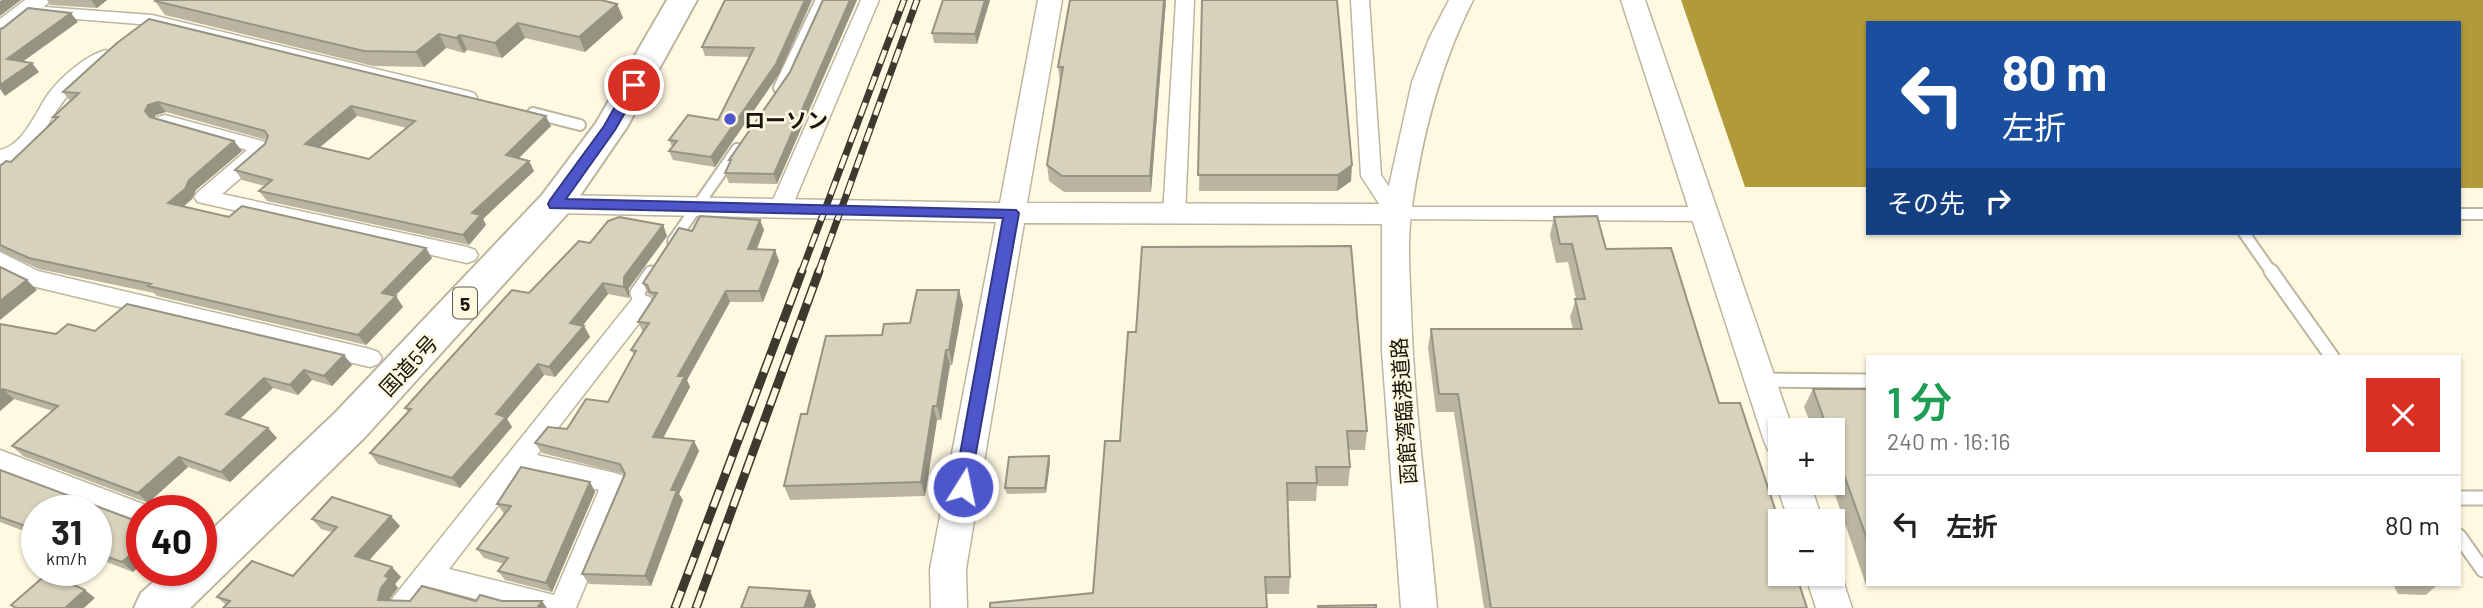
<!DOCTYPE html>
<html lang="ja">
<head>
<meta charset="utf-8">
<style>
	:root { --surface:#fff; --page:#f6f6f6; --text:#222; --muted:#767676; --line:#e0e0e0 }
	body { margin:0; font-family:Barlow,"Noto Sans JP",sans-serif; background:var(--page); color:var(--text); height:100vh; display:flex; flex-direction:column; font-size:26px; white-space:nowrap }
	* { box-sizing:border-box; margin:0 }
	p { font-size:23px; color:var(--muted) }
	.icon { flex:none; width:38px; height:38px; fill:none; stroke:currentColor; stroke-width:2; stroke-linecap:round; stroke-linejoin:round }
	.map { position:relative; flex:1; overflow:hidden }
	.drawer { position:absolute; left:1866px; top:355px; width:595px; height:231px; display:flex; flex-direction:column; background:var(--surface); border-radius:0px; box-shadow:0 2px 5px #0004 }
	.drawer>* { flex:none }
	.hud { position:absolute; left:1866px; top:21px; width:595px; height:214px; border-radius:0px; box-shadow:0 2px 5px #0004; background:#1a4fa0; color:#fff; overflow:hidden }
	.fabs { position:absolute; left:1768px; top:418px; display:grid; gap:14px }
	.fabs a { display:grid; place-items:center; width:77px; height:77px; border-radius:0px; background:var(--surface); box-shadow:0 2px 5px #0004; font-size:35px }
	.speed { position:absolute; left:21px; top:495px; display:flex; gap:14px; font-size:35px; font-weight:700; text-align:center }
	.speed>* { display:grid; place-content:center; width:91px; height:91px; border-radius:50%; background:var(--surface); box-shadow:0 2px 5px #0004; line-height:1 }
	.speed small { font-size:18px; font-weight:400 }
	.speed .limit { border:10px solid #d22; background:#fff; color:#111 }
	.pin { position:absolute; display:grid; place-items:center; width:60px; height:60px; color:#fff; margin:-30px; border:4px solid #fff; border-radius:50%; box-shadow:0 2px 7px #0007 }
	.me { position:absolute; width:77px; margin:-38px; rotate:10deg; stroke-linejoin:round; filter:drop-shadow(0 0 5px #0008) }
	.turn { display:flex; align-items:center; gap:24px; height:147px; padding:0 21px; font-size:32px }
	.turn .icon { width:91px; height:91px; stroke-width:2.5 }
	.turn b { display:block; font-size:49px; line-height:60px }
	.then { display:flex; align-items:center; height:66px; padding:0 21px; background:#0003; gap:14px; font-size:26px }
	.round { display:grid; place-items:center; flex:none; width:74px; height:74px; border-radius:0px; background:var(--page) }
	.summary { display:flex; align-items:center; justify-content:space-between; height:119px; padding:0 21px }
	h1 { font-size:42px; font-weight:600; line-height:52px; color:#1e9e55 }
	ul { padding:0; list-style:none }
	li { display:flex; align-items:center; gap:21px; height:98px; padding:0 21px; border-top:2px solid var(--line) }
	li div { flex:1 }
	li b { display:block; font-size:26px }
	li em { font-style:normal }
	.map>svg:first-child { display:block }
	.water { fill:#b19a39 }
	.lines { fill:none; stroke-linecap:round; stroke-linejoin:round }
	.service-far1-casing { stroke:#bcb6a0; stroke-width:14 }
	.service-casing { stroke:#bcb6a0; stroke-width:17 }
	.minor-casing { stroke:#bcb6a0; stroke-width:3 }
	.tertiary-casing { stroke:#bcb6a0; stroke-width:3 }
	.trunk-casing { stroke:#bcb6a0; stroke-width:4 }
	.service-far1 { stroke:#fff; stroke-width:10 }
	.service { stroke:#fff; stroke-width:13 }
	.minor { fill:#fff; fill-rule:evenodd }
	.tertiary { fill:#fff; fill-rule:evenodd }
	.trunk { fill:#fff; fill-rule:evenodd }
	.rail-far1-casing { stroke:#3c3a2f; stroke-width:7 }
	.rail-casing { stroke:#3c3a2f; stroke-width:9 }
	.rail-far1 { stroke:#fff9e2; stroke-width:4.5; stroke-dasharray:14; stroke-linecap:butt }
	.rail { stroke:#fff9e2; stroke-width:6; stroke-dasharray:18; stroke-linecap:butt }
	.wall { fill:#b9b5a1; fill-rule:evenodd }
	.shaded-wall { fill:#969383 }
	.building { fill:#d7d2bb; stroke:#969383; stroke-width:2; fill-rule:evenodd }
	.route { fill:#4e56cc; stroke:#333885; stroke-width:2 }
	.poi-dot { fill:#4e56cc; stroke:#fff9e2; stroke-width:2.5 }
	.labels { text-anchor:middle; dominant-baseline:central; stroke-width:5; stroke-linejoin:round; paint-order:stroke }
	.shield { fill:#fff9e2; stroke:#5d594d; stroke-width:2 }
	.shield-label { font-size:19px; font-weight:bold; fill:#17150d }
	.poi-label { font-size:21px; font-weight:bold; fill:#17150d; stroke:#fff9e2; text-anchor:start }
	.street-label { font-size:21px; fill:#17150d; stroke:#fff9e2 }
</style>
</head>
<body>
<div class="map">
<svg width="2483" height="608" viewBox="0 0 2483 608">
	<rect width="100%" height="100%" fill="#fff9e2"/>
	<polygon class="water" points="1681,0 2483,0 2483,188 2459,188 2459,23 1867,23 1867,187 1745,187"/>
	<g class="lines">
		<g class="service-far1-casing">
			<g id="service-far1">
				<polyline points="779,88 821,0"/>
				<polyline points="533,113 580,125"/>
				<polyline points="2459,214 2483,214"/>
				<polyline points="2244,233 2272,273"/>
				<polyline points="673,241 737,149"/>
			</g>
		</g>
		<g class="service-casing">
			<g id="service">
				<polyline points="2271,271 2332,357"/>
				<polyline points="642,303 637,293 651,273"/>
				<polyline points="1760,380 1867,381"/>
				<polyline points="2459,498 2483,498"/>
				<polyline points="2459,536 2483,570"/>
			</g>
		</g>
		<g class="minor-casing">
			<g id="minor">
				<polygon points="861,0 879,0 791,209 788,214 780,216 772,214 769,209"/>
				<polygon points="1176,0 1194,0 1185,215 1182,220 1174,222 1166,220 1163,215"/>
				<polygon points="1351,0 1369,0 1381,175 1403,207 1703,207 1711,209 1714,214 1711,219 1703,221 1389,219 1361,176"/>
				<polygon points="44,7 152,15 467,91 474,93 477,97 474,101 467,103 152,25 38,16 35,12"/>
				<path d="M106 50 115 56 113 60C98 71 82 80 70 93 46 119 39 158 0 164V150C24 145 36 111 49 93 61 77 86 55 106 50Z"/>
				<polygon points="165,115 270,143 273,148 270,153 222,194 467,247 475,250 478,255 475,260 467,263 198,202 194,197 198,192 247,150 158,125 155,121 158,117"/>
				<polygon points="0,252 38,271 370,349 378,352 382,358 378,364 370,367 32,286 0,270"/>
				<path d="M642 295 650 297 653 303 650 309 537 455 615 473 624 476 628 483 576 608H510L434 588 418 608H388L392 599 634 297ZM523 473 599 490 554 595 449 569Z"/>
				<polygon points="0,450 151,507 153,511 142,511 142,526 0,471"/>
			</g>
		</g>
		<g class="tertiary-casing">
			<g id="tertiary">
				<polygon points="25,0 52,0 9,35 0,37 0,19"/>
				<path d="M1038 0H1062L1027 203 1385 204 1412 82 1429 39 1449 0H1473C1439 67 1421 140 1411 214 1407 246 1410 279 1411 310 1414 410 1428 509 1437 608H1401L1382 351V224L1024 223 966 569 967 608H931L930 569 996 222 555 213 545 211 541 204 545 197 555 195 1000 203Z"/>
				<polygon points="1621,0 1645,0 1793,430 1780,430 1780,454 1768,450 1764,441"/>
				<polygon points="1780,476 1780,483 1810,483 1823,522 1789,522 1776,483"/>
				<polygon points="1832,562 1841,574 1852,608 1816,608 1805,574 1832,574"/>
			</g>
		</g>
		<g class="trunk-casing">
			<polygon id="trunk" points="667,0 697,0 627,127 568,213 365,437 190,608 134,608 141,593 167,570 201,570 201,540 335,413 542,195 596,123"/>
		</g>
		<use href="#service-far1" class="service-far1"/>
		<use href="#service" class="service"/>
		<use href="#minor" class="minor"/>
		<use href="#tertiary" class="tertiary"/>
		<use href="#trunk" class="trunk"/>
		<g class="rail-far1-casing">
			<g id="rail-far1">
				<polyline points="801,273 904,0"/>
				<polyline points="818,273 917,0"/>
			</g>
		</g>
		<g class="rail-casing">
			<g id="rail">
				<polyline points="675,608 802,271"/>
				<polyline points="696,608 819,271"/>
			</g>
		</g>
		<use href="#rail-far1" class="rail-far1"/>
		<use href="#rail" class="rail"/>
	</g>
	<g class="wall">
		<polygon points="47,0 107,0 97,8 50,5"/>
		<polygon points="725,0 779,74 715,167 673,160 669,151 672,147 669,140 718,120 750,57 705,56 702,47"/>
		<polygon points="823,0 857,0 777,184 729,183 725,173 730,163 729,160 790,72"/>
		<polygon points="943,0 990,0 977,44 934,43 932,33"/>
		<polygon points="1166,0 1151,192 1064,192 1049,181 1047,165 1060,83 1058,67"/>
		<polygon points="1202,0 1351,181 1337,191 1199,191"/>
		<polygon points="155,1 617,4 623,18 585,52 525,38 502,58 467,50 464,53 446,48 424,67 373,66 165,15"/>
		<path d="M117 43 551 126 519 158 529 161 534 171 483 219 486 225 469 245 267 201 259 191 265 186 242 180 235 170 265 144 267 140 166 112 156 115 154 119 234 141 242 151 196 190 192 199 184 206 229 217 432 258 395 296 403 307 366 345 157 296 154 293 39 269 0 251V166L11 162 55 120 53 117 70 101 63 92ZM357 116 407 128 369 159 320 147Z"/>
		<polygon points="1554,217 1606,249 1719,403 1807,608 1484,608 1454,412 1436,412 1428,347 1431,329 1573,329 1570,317 1576,299 1568,262 1556,263 1550,235"/>
		<polygon points="760,220 764,230 757,250 775,250 779,261 763,302 730,302 687,380 690,387 663,438 694,441 699,451 679,494 683,500 651,586 589,584 582,574 624,474 542,453 535,443 567,429 608,402 634,355 631,350 643,332 638,322 653,298 652,296 648,294 643,283 692,231"/>
		<polygon points="663,225 667,236 629,288 629,298 608,294 582,326 584,326 590,337 555,377 544,375 507,419 512,427 460,488 378,464 370,453 408,412 405,408 529,293 590,243"/>
		<polygon points="963,305 952,365 950,365 941,420 937,420 925,496 790,500 784,486 882,335 910,323"/>
		<polygon points="0,324 56,334 95,331 344,355 352,365 332,386 312,380 298,395 273,388 240,419 268,428 277,438 230,482 188,467 148,503 23,456 12,446 53,411 14,399 0,411"/>
		<polygon points="1128,332 1367,431 1365,450 1349,450 1350,467 1348,486 1317,486 1316,501 1287,501 1290,577 1289,594 1093,593 1120,441"/>
		<polygon points="1813,389 1867,389 1867,584 2018,584 2017,586 1866,585 1831,483 1832,483 1832,430 1813,430 1804,407"/>
		<polygon points="1050,462 1046,493 1007,494 1005,488"/>
		<polygon points="0,470 131,519 133,572 96,558 96,511 37,511 37,536 0,522"/>
		<polygon points="590,482 595,492 552,592 505,580 498,571 504,564 484,558 477,549 504,514 497,504"/>
		<polygon points="312,519 400,526 369,560 401,577 395,584 398,588 389,600 502,601 226,605 217,597 293,576 332,532 321,529"/>
		<polygon points="2393,584 2438,584 2426,595 2398,594"/>
	</g>
	<g class="shaded-wall">
		<polygon points="2,0 21,0 0,16 0,1"/>
		<polygon points="91,0 107,0 97,8"/>
		<polygon points="805,0 812,0 779,74 715,167 711,157"/>
		<polygon points="850,0 857,0 777,184 774,174"/>
		<polygon points="985,0 990,0 977,44 975,34"/>
		<polygon points="1164,0 1166,0 1151,192 1150,176"/>
		<polygon points="617,4 623,18 585,52 579,37"/>
		<polygon points="71,13 78,22 14,68 7,59"/>
		<polygon points="518,23 525,38 502,58 495,43"/>
		<polygon points="439,34 446,48 424,67 416,52"/>
		<polygon points="460,35 467,50 464,53 456,38"/>
		<polygon points="32,63 39,72 5,96 0,89 0,85"/>
		<polygon points="158,102 166,112 156,115 152,121 145,111 148,105"/>
		<polygon points="351,106 357,116 312,154 305,144"/>
		<polygon points="546,116 551,126 512,165 506,155"/>
		<polygon points="234,141 242,151 196,190 192,199 176,213 168,203 189,180"/>
		<polygon points="529,161 534,171 483,219 486,225 469,245 463,235 472,213"/>
		<polygon points="1352,165 1351,181 1337,191 1338,175"/>
		<polygon points="760,220 764,230 752,260 748,249"/>
		<polygon points="663,225 667,236 629,288 629,298 624,287 624,277"/>
		<polygon points="426,248 432,258 388,303 382,293"/>
		<polygon points="775,250 779,261 763,302 759,291"/>
		<polygon points="27,280 37,290 0,320 0,301"/>
		<polygon points="603,283 608,294 576,334 570,323"/>
		<polygon points="959,290 963,305 952,365 949,350"/>
		<polygon points="726,291 730,302 687,380 690,387 658,448 653,437 678,376"/>
		<polygon points="396,296 403,307 366,345 358,335"/>
		<polygon points="584,326 590,337 555,377 549,367"/>
		<polygon points="946,350 950,365 941,420 937,406"/>
		<polygon points="344,355 352,365 332,386 324,376"/>
		<polygon points="538,364 544,375 507,419 512,427 460,488 452,478 496,414"/>
		<polygon points="304,370 312,380 298,395 290,385"/>
		<polygon points="264,378 273,388 234,424 226,414"/>
		<polygon points="3,389 14,399 0,411 0,391"/>
		<polygon points="933,406 937,420 925,496 921,482"/>
		<polygon points="268,428 277,438 230,482 221,472"/>
		<polygon points="694,441 699,451 679,494 683,500 651,586 645,576 671,490"/>
		<polygon points="1049,456 1050,462 1046,493 1045,488"/>
		<polygon points="179,457 188,467 148,503 138,493"/>
		<polygon points="590,482 595,492 552,592 546,583"/>
		<polygon points="391,516 400,526 364,566 355,556"/>
		<polygon points="142,545 142,564 133,572 122,562"/>
		<polygon points="392,567 401,577 395,584 398,588 390,598 387,608 378,600 385,576"/>
		<polygon points="85,590 95,598 84,608 65,608"/>
		<polygon points="810,591 816,605 815,608 804,608"/>
		<polygon points="542,601 547,608 537,608"/>
	</g>
	<g class="building">
		<polygon points="156,0 601,0 617,4 579,37 518,23 495,43 460,35 456,38 439,34 416,52 364,51 155,1"/>
		<polygon points="725,0 805,0 776,64 711,157 669,151 677,141 669,140 688,115 718,120 754,48 702,47"/>
		<polygon points="823,0 850,0 774,174 725,173 731,160 729,160 790,72"/>
		<polygon points="943,0 985,0 975,34 932,33"/>
		<polygon points="1070,0 1164,0 1150,176 1062,176 1047,165 1063,67 1058,67"/>
		<polygon points="1202,0 1337,0 1352,165 1338,175 1198,175"/>
		<polygon points="28,8 71,13 7,59 32,63 0,85 0,29 3,28"/>
		<path d="M149 19 546 116 506 155 529 161 472 213 481 215 463 235 259 191 272 180 235 170 265 144 268 136 265 131 158 102 148 105 145 111 150 117 234 141 189 180 185 189 168 203 229 217 242 206 426 248 382 293 396 296 358 335 148 286 151 284 29 258 0 245V166L6 161 11 162 58 117H53L79 93 63 92 117 43ZM351 106 415 121 369 159 305 144Z"/>
		<polygon points="700,216 760,220 748,249 775,250 759,291 726,291 678,376 685,376 653,437 694,441 671,490 677,490 645,576 582,574 625,474 620,464 535,443 548,427 567,429 586,399 608,402 636,351 631,350 649,323 638,322 657,293 650,292 647,285 643,283 679,228 692,231"/>
		<polygon points="1597,216 1606,249 1671,248 1719,403 1740,403 1780,524 1780,574 1796,574 1807,608 1491,608 1458,394 1439,394 1431,329 1582,329 1575,299 1585,299 1572,244 1560,244 1554,217"/>
		<polygon points="619,217 663,225 624,277 624,287 603,283 570,323 584,326 549,367 538,364 496,414 506,417 452,478 370,453 411,409 405,408 512,290 529,293 579,241 590,243 608,221"/>
		<polygon points="1351,246 1367,431 1347,431 1350,467 1316,467 1317,483 1287,483 1290,577 1265,577 1267,608 990,608 990,603 1093,593 1105,441 1120,441 1128,332 1136,332 1142,247"/>
		<polygon points="0,267 27,280 0,301"/>
		<polygon points="917,290 959,290 949,350 946,350 937,406 933,406 921,482 784,486 801,414 807,414 826,336 882,335 884,324 910,323"/>
		<polygon points="127,304 344,355 324,376 304,370 290,385 264,378 226,414 268,428 221,472 179,457 138,493 12,446 58,406 3,389 0,391 0,324 56,334 68,324 95,331"/>
		<polygon points="1813,389 1867,389 1867,539 1832,441 1832,430 1828,430"/>
		<polygon points="1049,456 1045,488 1005,488 1009,457"/>
		<polygon points="521,467 590,482 546,583 498,571 508,558 477,549 511,506 497,504"/>
		<polygon points="0,470 131,519 135,516 142,519 142,545 122,562 96,553 96,511 37,511 37,530 0,517"/>
		<polygon points="332,497 391,516 355,556 392,567 385,576 389,578 381,588 378,600 410,601 422,586 476,601 480,595 502,601 542,601 537,608 223,608 230,601 217,597 252,561 293,576 337,527 312,519"/>
		<polygon points="48,573 85,590 65,608 16,608 11,605"/>
		<polygon points="749,587 810,591 804,608 741,608"/>
		<polygon points="1376,605 1376,608 1318,608 1318,606"/>
	</g>
	<polygon class="route" points="634,81 641,85 615,130 566,199 1016,210 1019,213 969,492 963,494 956,492 954,487 1003,218 550,208 548,204 550,200 604,126 629,82"/>
	<circle class="poi-dot" cx="730" cy="119" r="7"/>
	<g class="labels">
		<rect class="shield" x="453" y="287.5" width="24" height="31" rx="5"/>
		<g class="shield-label">
			<text x="465" y="303">5</text>
		</g>
		<g class="poi-label">
			<text x="744" y="119">ローソン</text>
		</g>
		<g class="street-label">
			<text transform="translate(408 365) rotate(-47)">国道5号</text>
			<text transform="translate(1403 411) rotate(-94)">函館湾臨港道路</text>
		</g>
	</g>
</svg>
<div class="fabs">
<a>+</a>
<a>−</a>
</div>
<div class="speed"><div>31<small>km/h</small></div><div class="limit">40</div></div>
<div class="pin" style="left:634px;top:85px;background:#d93025"><svg class="icon" aria-label="arrive" viewBox="0 0 24 24"><path d="M6 21V4h12l-3 4 3 4H6"/></svg></div>
<svg class="me" style="left:963px;top:487px" viewBox="-20 -20 40 40"><circle r="17" fill="#4e56cc" stroke="#fff" stroke-width="3"/><path d="M0-11L8 9 0 5-8 9z" fill="#fff"/></svg>
<div class="hud">
<div class="turn"><svg class="icon" aria-label="left" viewBox="0 0 24 24"><path d="M17 20v-9H6M10 6l-5 5 5 5"/></svg><div><b>80 m</b>左折</div></div>
<div class="then">その先<svg class="icon" aria-label="right" viewBox="0 0 24 24"><path d="M7 20v-9h11M14 6l5 5-5 5"/></svg></div>
</div>
<section class="drawer">
<div class="summary"><div><h1>1 分</h1><p>240 m · 16:16</p></div><a class="round" style="background:#d93025;color:#fff"><svg class="icon" aria-label="close" viewBox="0 0 24 24"><path d="M6 6l12 12M18 6L6 18"/></svg></a></div>
<ul>
<li><svg class="icon" aria-label="left" viewBox="0 0 24 24"><path d="M17 20v-9H6M10 6l-5 5 5 5"/></svg><div><b>左折</b></div><em>80 m</em></li>
</ul>
</section>
</div>
</body>
</html>
